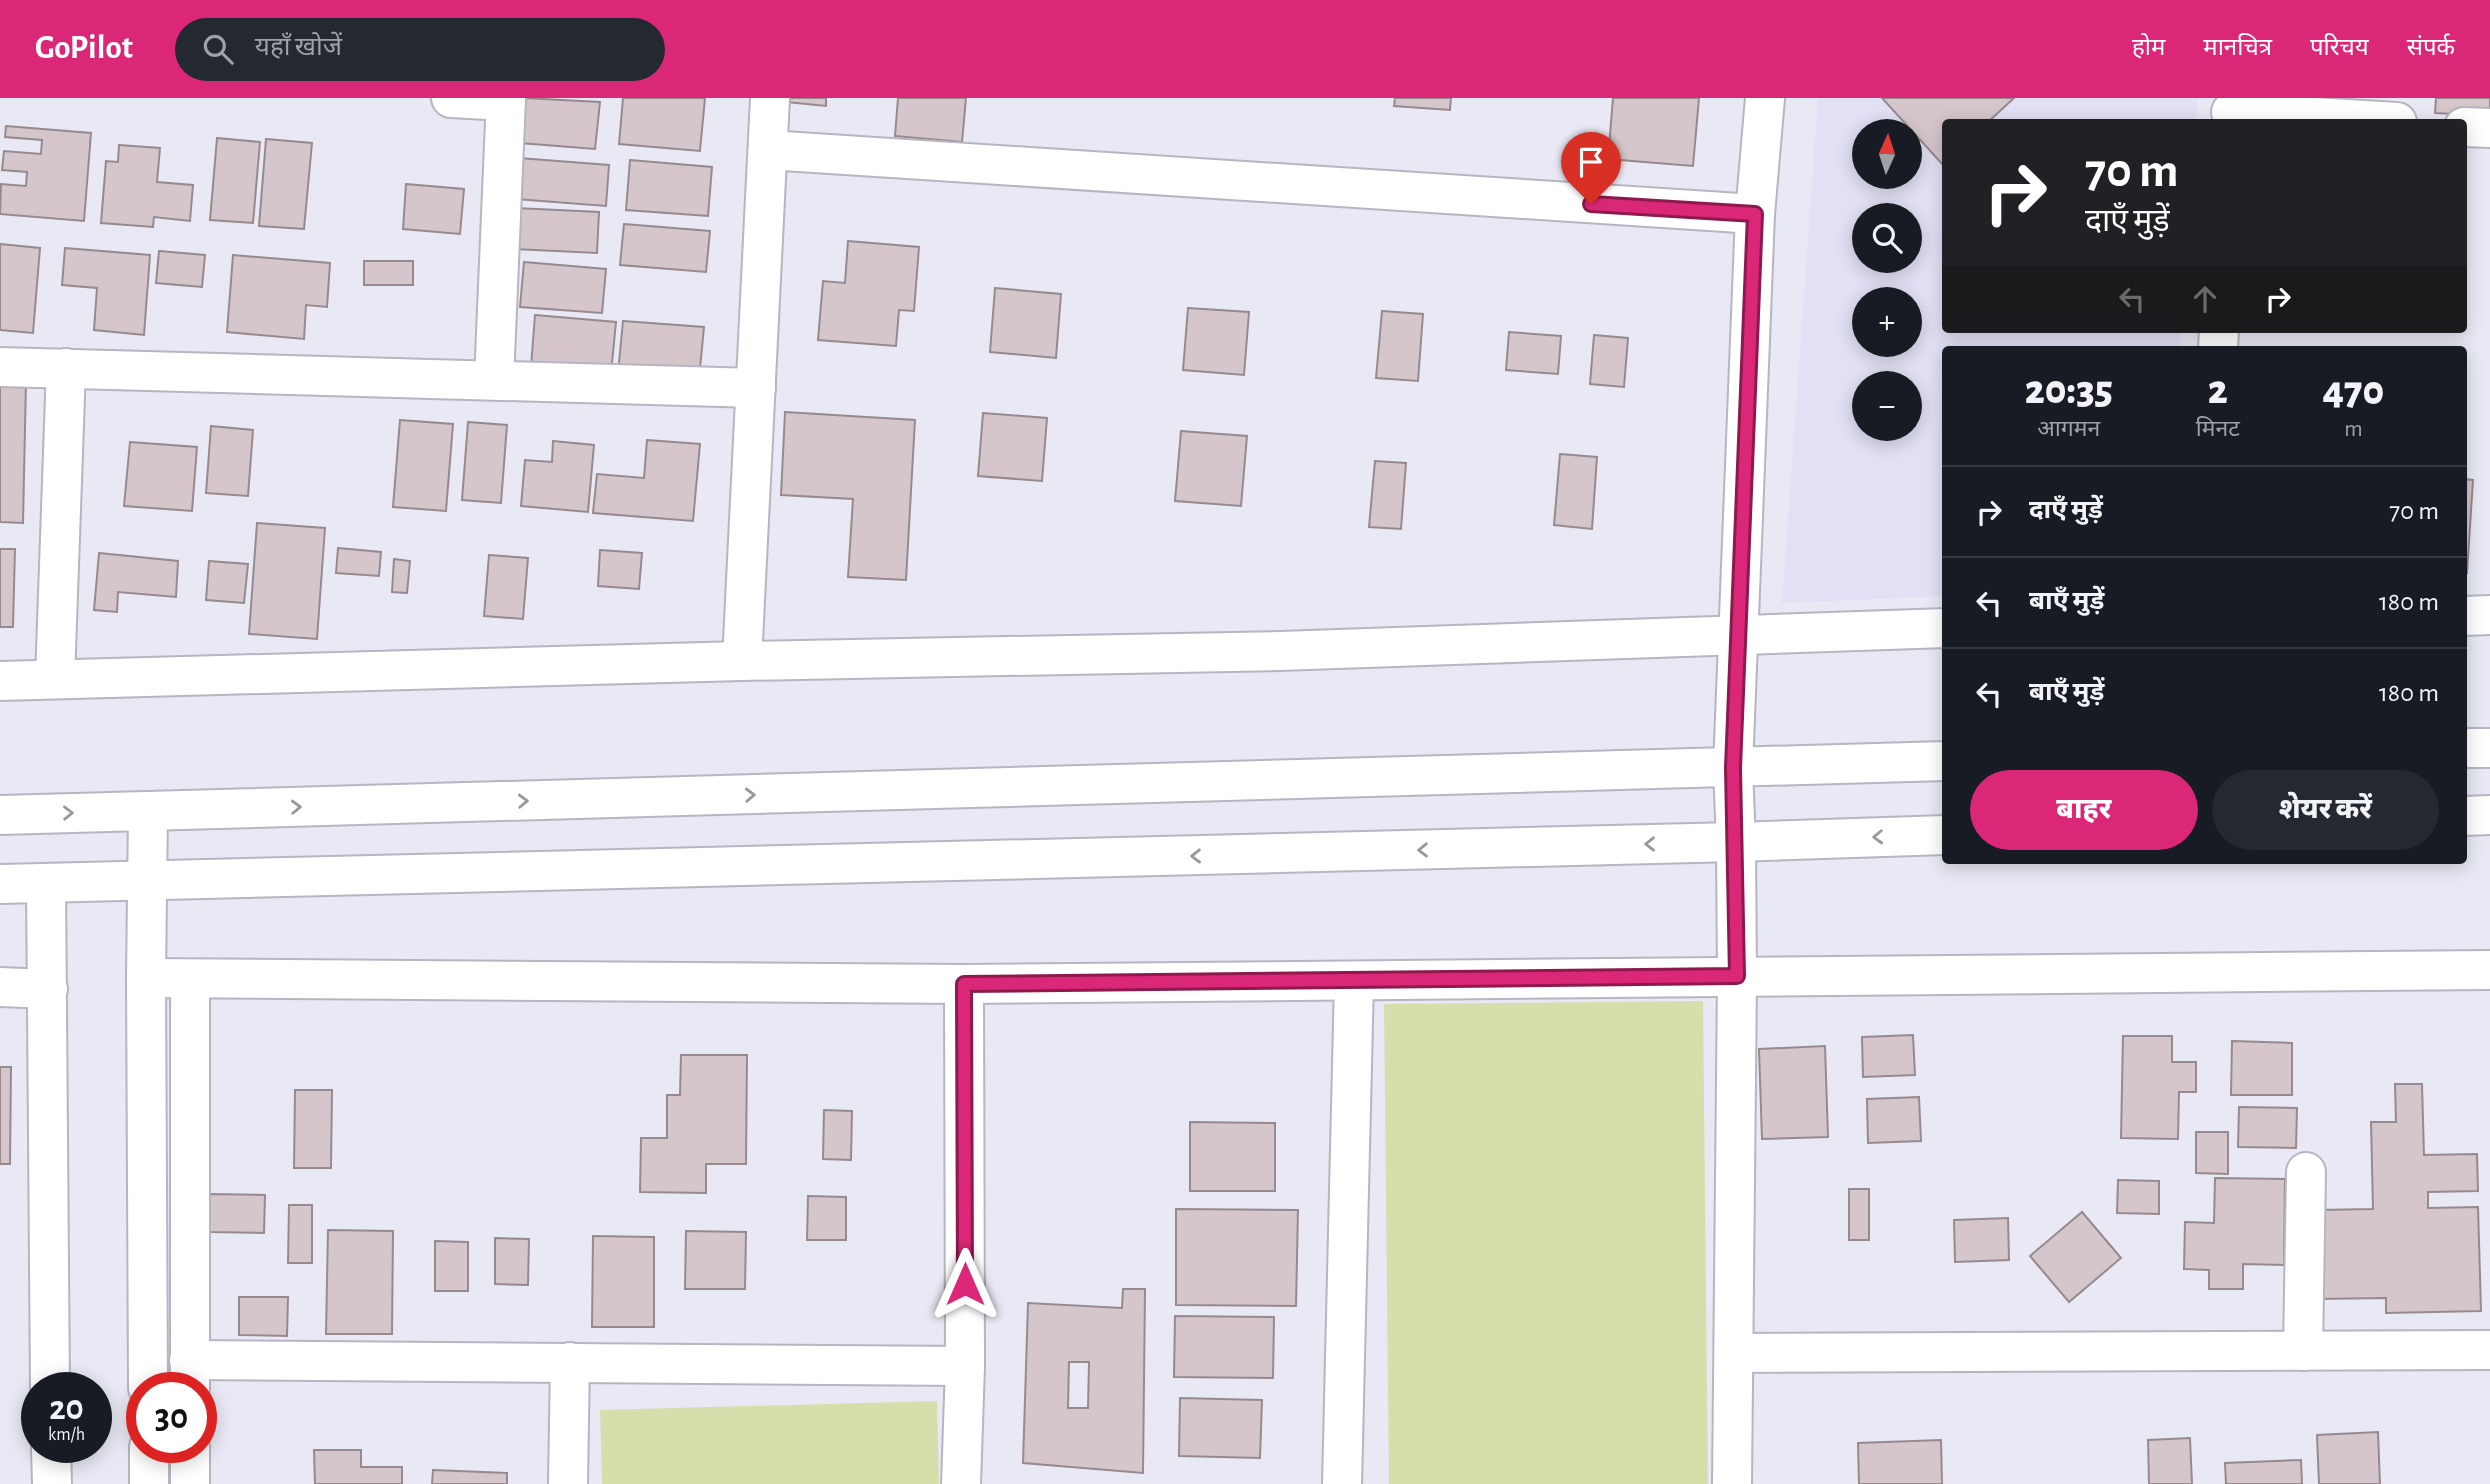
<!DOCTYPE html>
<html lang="hi">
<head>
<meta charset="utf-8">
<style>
	:root { --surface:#171b24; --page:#242831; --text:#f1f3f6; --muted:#9ea1a6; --line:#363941; --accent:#db2777 }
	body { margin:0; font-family:"Alegreya Sans","Noto Sans Devanagari",sans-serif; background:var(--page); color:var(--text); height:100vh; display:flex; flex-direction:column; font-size:26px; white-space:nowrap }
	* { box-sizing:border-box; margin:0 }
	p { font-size:23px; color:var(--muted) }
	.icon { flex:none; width:38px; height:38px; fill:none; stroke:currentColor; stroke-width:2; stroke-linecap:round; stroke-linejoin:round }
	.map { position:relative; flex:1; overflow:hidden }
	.side { position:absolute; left:1942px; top:248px; width:525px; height:518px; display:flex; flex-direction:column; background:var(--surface); border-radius:7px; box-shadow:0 4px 18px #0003 }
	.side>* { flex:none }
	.top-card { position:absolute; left:1942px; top:21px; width:525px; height:214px; border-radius:7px; box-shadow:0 4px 18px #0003; background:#202124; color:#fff; overflow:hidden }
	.needle { width:46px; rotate:3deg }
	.controls { position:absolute; left:1852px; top:21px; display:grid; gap:14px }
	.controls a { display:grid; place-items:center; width:70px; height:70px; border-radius:50%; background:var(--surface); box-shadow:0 4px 18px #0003; font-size:35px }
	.speed { position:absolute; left:21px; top:1274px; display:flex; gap:14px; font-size:35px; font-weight:700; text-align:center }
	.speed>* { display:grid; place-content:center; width:91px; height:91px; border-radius:50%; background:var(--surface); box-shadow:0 4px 18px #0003; line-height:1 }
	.speed small { font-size:18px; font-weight:400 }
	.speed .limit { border:10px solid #d22; background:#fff; color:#111 }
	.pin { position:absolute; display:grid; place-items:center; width:60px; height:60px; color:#fff; margin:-72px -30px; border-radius:50% 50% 50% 0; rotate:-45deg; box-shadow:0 0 7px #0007 }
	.pin .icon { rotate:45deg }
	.me { position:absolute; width:77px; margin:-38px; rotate:0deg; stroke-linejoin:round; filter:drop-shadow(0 0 5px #0008) }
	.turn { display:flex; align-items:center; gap:24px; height:147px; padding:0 28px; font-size:32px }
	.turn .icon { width:91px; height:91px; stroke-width:2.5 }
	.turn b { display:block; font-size:49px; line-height:60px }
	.lanes { display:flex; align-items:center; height:66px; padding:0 28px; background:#0003; justify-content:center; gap:35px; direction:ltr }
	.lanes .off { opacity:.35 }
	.eta { display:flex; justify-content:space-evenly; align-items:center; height:119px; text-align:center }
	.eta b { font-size:42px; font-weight:800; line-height:49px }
	.button { display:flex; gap:14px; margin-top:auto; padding:14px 28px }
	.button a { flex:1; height:80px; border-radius:42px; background:var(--accent); color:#fff; font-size:28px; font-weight:800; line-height:80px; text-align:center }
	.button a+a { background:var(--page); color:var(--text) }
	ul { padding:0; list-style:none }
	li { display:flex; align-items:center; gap:21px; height:91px; padding:0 28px; border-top:2px solid var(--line) }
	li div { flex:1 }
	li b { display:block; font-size:26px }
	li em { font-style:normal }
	header { display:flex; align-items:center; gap:42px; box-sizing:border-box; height:98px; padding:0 35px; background:var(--accent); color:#fff }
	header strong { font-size:33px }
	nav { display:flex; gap:38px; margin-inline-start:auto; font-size:24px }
	.search { width:490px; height:63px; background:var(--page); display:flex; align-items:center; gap:18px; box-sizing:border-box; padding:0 24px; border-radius:38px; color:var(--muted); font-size:26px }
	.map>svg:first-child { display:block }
	.built { fill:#e1e0f4; fill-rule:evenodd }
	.green { fill:#d7deac }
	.building { fill:#d4c6cb; stroke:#978a8e; stroke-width:2; fill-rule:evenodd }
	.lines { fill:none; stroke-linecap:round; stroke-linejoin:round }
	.minor-casing { stroke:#b6b5c1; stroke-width:42 }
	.major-casing { stroke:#b6b5c1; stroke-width:42 }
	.minor { stroke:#fff; stroke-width:38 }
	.major { stroke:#fff; stroke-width:38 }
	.oneway { stroke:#989899 }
	.route-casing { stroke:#8e194d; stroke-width:18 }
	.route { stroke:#db2777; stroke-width:12 }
</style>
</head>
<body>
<header>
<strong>GoPilot</strong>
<div class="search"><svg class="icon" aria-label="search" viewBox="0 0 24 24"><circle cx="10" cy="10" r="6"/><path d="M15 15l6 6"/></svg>यहाँ खोजें</div>
<nav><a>होम</a><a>मानचित्र</a><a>परिचय</a><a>संपर्क</a></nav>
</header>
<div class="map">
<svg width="2490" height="1386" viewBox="0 0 2490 1386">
	<rect width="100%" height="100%" fill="#e9e9f5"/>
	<path class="built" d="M1818 0H2197L2196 24H1946V231H2181L2180 252H1946V498L1782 505ZM1864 33H1909V79H1864ZM1864 117H1909V163H1864ZM1864 201H1909V247H1864ZM1864 285H1909V331H1864Z"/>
	<g class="green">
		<polygon points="1703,903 1708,1386 1389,1386 1384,906"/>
		<polygon points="937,1303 939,1386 602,1386 600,1312"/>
	</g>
	<g class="building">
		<polygon points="524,0 600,4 595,51 520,45"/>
		<polygon points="623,0 705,0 700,53 619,46"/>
		<polygon points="776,0 826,0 826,8 776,3"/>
		<polygon points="898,0 966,0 962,44 895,38"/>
		<polygon points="1395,0 1451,0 1450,12 1394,8"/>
		<polygon points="1613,0 1699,0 1693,68 1608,61"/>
		<polygon points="1882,0 2014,0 1988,24 1946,24 1946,65 1943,67"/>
		<polygon points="2436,0 2490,0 2490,18 2435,15"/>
		<polygon points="6,28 91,35 84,123 0,116 1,86 26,88 27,74 2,72 4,53 41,56 42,42 5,39"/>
		<polygon points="217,40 260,44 253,125 210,122"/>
		<polygon points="266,41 312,45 304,131 259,128"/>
		<polygon points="119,47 160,50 157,84 193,87 190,123 154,119 153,129 101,125 106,63 118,64"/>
		<polygon points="519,60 609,67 606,108 516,101"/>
		<polygon points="630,62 712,69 708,118 626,112"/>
		<polygon points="406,86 464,91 460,136 403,131"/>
		<polygon points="516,110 599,114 597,155 514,151"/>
		<polygon points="624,126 710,133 706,174 620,167"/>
		<polygon points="848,143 919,149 914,213 899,212 896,248 818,242 823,183 845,185"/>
		<polygon points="0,146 40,150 33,235 0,232"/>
		<polygon points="65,150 150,157 144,237 94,232 97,190 62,187"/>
		<polygon points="159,153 205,157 202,189 156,185"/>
		<polygon points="233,157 330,165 327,209 306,207 304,241 227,234"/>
		<rect x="364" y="163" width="49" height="24"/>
		<polygon points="524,164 606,171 602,215 520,209"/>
		<polygon points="995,190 1061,196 1056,260 990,254"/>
		<polygon points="1188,210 1249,214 1244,277 1183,272"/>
		<polygon points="1382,213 1423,216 1418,283 1376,280"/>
		<polygon points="535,217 616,224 611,275 531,269"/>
		<polygon points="623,223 704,229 699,281 618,275"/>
		<polygon points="1509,234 1561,238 1558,276 1506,272"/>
		<polygon points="1594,237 1628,240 1624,289 1590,286"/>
		<polygon points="0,283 26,283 23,425 0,424"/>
		<polygon points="785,314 915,322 906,482 848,479 853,401 781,397"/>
		<polygon points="983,315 1047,320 1042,383 978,378"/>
		<polygon points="400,322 453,326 446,413 393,409"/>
		<polygon points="468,324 507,327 501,405 462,402"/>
		<polygon points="211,328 253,332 248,398 206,395"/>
		<polygon points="1181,333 1247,338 1241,408 1175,403"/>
		<polygon points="647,342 700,346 693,423 593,415 597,376 644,380"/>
		<polygon points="553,343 594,347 588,414 521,408 525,362 552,364"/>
		<polygon points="130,344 197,349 192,413 124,408"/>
		<polygon points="1560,356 1597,359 1592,431 1554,427"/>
		<polygon points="1375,363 1406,365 1401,431 1369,429"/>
		<polygon points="2464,381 2473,382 2467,475 2464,475"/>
		<polygon points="257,425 325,430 317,541 249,536"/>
		<polygon points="338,450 381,454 379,478 336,475"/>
		<polygon points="0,451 15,451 13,529 0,529"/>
		<polygon points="600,452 642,455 639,491 598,488"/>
		<polygon points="99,455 178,463 176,499 118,494 117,514 94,512"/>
		<polygon points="489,457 528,460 523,521 484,518"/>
		<polygon points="394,461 410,463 407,495 392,494"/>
		<polygon points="209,463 248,466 244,505 206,502"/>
		<polygon points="1913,937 1915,977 1863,979 1862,939"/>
		<polygon points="2123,938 2172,938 2172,964 2196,964 2196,994 2179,994 2178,1041 2121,1040"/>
		<polygon points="2232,943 2292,945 2292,997 2231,997"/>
		<polygon points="1825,948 1828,1039 1762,1041 1759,951"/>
		<polygon points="681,957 747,957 746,1066 706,1066 706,1095 640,1094 641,1040 667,1040 667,997 680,997"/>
		<polygon points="0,969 11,969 10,1066 0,1066"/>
		<polygon points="2395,986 2422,986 2424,1057 2477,1056 2478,1093 2428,1094 2428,1110 2478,1109 2481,1213 2386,1215 2386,1200 2318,1201 2316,1112 2373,1111 2371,1024 2396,1024"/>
		<polygon points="295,992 332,992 331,1070 294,1070"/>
		<polygon points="1919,999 1921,1043 1868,1045 1867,1001"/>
		<polygon points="2239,1009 2297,1010 2296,1050 2238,1049"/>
		<polygon points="824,1012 852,1013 851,1062 823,1061"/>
		<polygon points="1190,1024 1275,1025 1275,1093 1190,1093"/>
		<polygon points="2196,1034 2228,1034 2228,1076 2196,1075"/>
		<polygon points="2215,1080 2285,1081 2284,1167 2243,1166 2243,1191 2209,1191 2209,1172 2184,1171 2185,1124 2214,1125"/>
		<polygon points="2118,1082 2159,1083 2159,1116 2117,1115"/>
		<rect x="1849" y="1091" width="20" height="51"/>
		<polygon points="210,1096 265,1097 264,1135 210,1134"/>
		<polygon points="808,1098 846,1099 846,1142 807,1142"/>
		<polygon points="289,1107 312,1107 312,1165 288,1165"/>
		<polygon points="1176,1111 1298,1112 1296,1208 1176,1207"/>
		<polygon points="2082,1114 2121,1160 2069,1204 2030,1158"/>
		<polygon points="2008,1120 2009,1162 1955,1164 1954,1122"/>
		<polygon points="328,1132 393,1133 392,1236 326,1236"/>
		<polygon points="686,1133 746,1134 745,1191 685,1191"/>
		<polygon points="593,1138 654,1139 654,1229 592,1229"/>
		<polygon points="495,1140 529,1141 528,1187 495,1186"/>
		<polygon points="435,1143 468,1144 468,1193 435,1193"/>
		<path d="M1123 1191H1145L1143 1375 1023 1365 1028 1205 1122 1210ZM1069 1264H1089L1088 1310H1068Z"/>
		<polygon points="239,1199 288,1199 287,1238 239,1237"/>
		<polygon points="1175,1218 1274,1219 1273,1280 1174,1279"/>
		<polygon points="1180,1300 1262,1302 1260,1360 1179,1358"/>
		<polygon points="2378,1334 2380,1386 2319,1386 2317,1337"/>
		<polygon points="2190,1340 2192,1386 2149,1386 2148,1342"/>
		<polygon points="1941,1342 1942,1386 1859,1386 1858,1345"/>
		<polygon points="314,1352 361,1352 361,1369 402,1369 402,1386 315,1386"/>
		<polygon points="2301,1362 2302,1386 2226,1386 2225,1365"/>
		<polygon points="433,1372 507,1375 507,1386 432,1386"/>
	</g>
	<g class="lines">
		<g class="minor-casing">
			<g id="minor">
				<polyline points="451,0 506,3"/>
				<polyline points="2231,14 2397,24"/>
				<polyline points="2464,29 2490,30"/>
				<polyline points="768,52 1755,116"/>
				<polyline points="2218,252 2219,231"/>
				<polyline points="0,269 756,290"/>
				<polyline points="494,282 506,0"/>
				<polyline points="2464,518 2490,517"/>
				<polyline points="742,563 770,0"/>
				<polyline points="55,581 66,270"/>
				<polyline points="0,583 742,563 1280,553 1946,530"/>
				<polyline points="148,713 146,880 148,1290"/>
				<polyline points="46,785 50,1290"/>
				<polyline points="146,880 964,886 2490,872"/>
				<polyline points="0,889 48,891"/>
				<polyline points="2303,1253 2306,1074"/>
				<polyline points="1734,1255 2490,1252"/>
				<polyline points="189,1262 965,1268"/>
				<polyline points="190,1290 190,882"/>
				<polyline points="51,1349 52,1386"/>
				<polyline points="149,1349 149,1386"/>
				<polyline points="190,1349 190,1386"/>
				<polyline points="568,1386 570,1264"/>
				<polyline points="961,1386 965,1268 964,886"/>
				<polyline points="1342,1386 1354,883"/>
				<polyline points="1732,1386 1737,879 1736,744 1733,670 1755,116 1765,0"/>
			</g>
		</g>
		<g class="major-casing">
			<g id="major">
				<polyline points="2464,650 2490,650"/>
				<polyline points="0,717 1946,663"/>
				<polyline points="2464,718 2490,717"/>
				<polyline points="0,786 1736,744 1946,737"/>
			</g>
		</g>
		<use href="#minor" class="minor"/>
		<use href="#major" class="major"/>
	</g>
	<defs><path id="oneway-chevron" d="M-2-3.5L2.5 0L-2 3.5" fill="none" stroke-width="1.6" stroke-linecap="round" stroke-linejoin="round" transform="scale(1.75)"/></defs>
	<g class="oneway">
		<use href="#oneway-chevron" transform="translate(750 697) rotate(-2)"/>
		<use href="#oneway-chevron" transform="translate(523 703) rotate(-2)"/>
		<use href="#oneway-chevron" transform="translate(296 709) rotate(-2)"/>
		<use href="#oneway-chevron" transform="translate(68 715) rotate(-1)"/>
		<use href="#oneway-chevron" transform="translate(1878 739) rotate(178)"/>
		<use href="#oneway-chevron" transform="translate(1650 746) rotate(179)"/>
		<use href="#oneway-chevron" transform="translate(1423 752) rotate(179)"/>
		<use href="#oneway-chevron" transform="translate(1196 758) rotate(179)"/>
	</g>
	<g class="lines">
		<g class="route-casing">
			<polyline id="route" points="965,1186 964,886 1737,878 1733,670 1755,116 1591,106"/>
		</g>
		<use href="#route" class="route"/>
	</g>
</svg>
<div class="controls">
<a><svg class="needle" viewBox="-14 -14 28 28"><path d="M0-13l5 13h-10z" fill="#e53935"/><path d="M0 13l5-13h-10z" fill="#9ea1a6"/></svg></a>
<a><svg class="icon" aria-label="search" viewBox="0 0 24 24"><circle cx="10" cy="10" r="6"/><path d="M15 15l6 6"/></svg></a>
<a>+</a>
<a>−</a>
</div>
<div class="speed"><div>20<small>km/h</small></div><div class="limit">30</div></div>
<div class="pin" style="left:1591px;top:106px;background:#d93025"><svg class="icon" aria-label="arrive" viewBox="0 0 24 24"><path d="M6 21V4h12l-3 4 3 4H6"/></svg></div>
<svg class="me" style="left:965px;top:1186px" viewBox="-20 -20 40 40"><path d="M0-17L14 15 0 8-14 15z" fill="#db2777" stroke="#fff" stroke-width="4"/></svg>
<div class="top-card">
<div class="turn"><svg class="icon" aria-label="right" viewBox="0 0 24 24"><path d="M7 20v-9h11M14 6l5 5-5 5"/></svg><div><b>70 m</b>दाएँ मुड़ें</div></div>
<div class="lanes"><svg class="icon off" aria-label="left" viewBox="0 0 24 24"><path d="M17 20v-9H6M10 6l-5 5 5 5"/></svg><svg class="icon off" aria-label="ahead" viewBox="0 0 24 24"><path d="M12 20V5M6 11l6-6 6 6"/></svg><svg class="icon" aria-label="right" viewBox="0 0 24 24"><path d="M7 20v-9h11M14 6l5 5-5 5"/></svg></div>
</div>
<section class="side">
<div class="eta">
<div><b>20:35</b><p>आगमन</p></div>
<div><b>2</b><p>मिनट</p></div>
<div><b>470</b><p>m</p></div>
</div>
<ul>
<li><svg class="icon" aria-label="right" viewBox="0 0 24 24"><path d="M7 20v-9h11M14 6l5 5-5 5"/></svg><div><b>दाएँ मुड़ें</b></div><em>70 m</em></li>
<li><svg class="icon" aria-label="left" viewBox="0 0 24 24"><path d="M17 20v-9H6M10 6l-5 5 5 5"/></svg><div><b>बाएँ मुड़ें</b></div><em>180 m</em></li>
<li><svg class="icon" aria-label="left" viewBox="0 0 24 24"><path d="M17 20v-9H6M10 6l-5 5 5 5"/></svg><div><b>बाएँ मुड़ें</b></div><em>180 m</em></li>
</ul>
<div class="button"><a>बाहर</a><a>शेयर करें</a></div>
</section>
</div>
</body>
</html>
